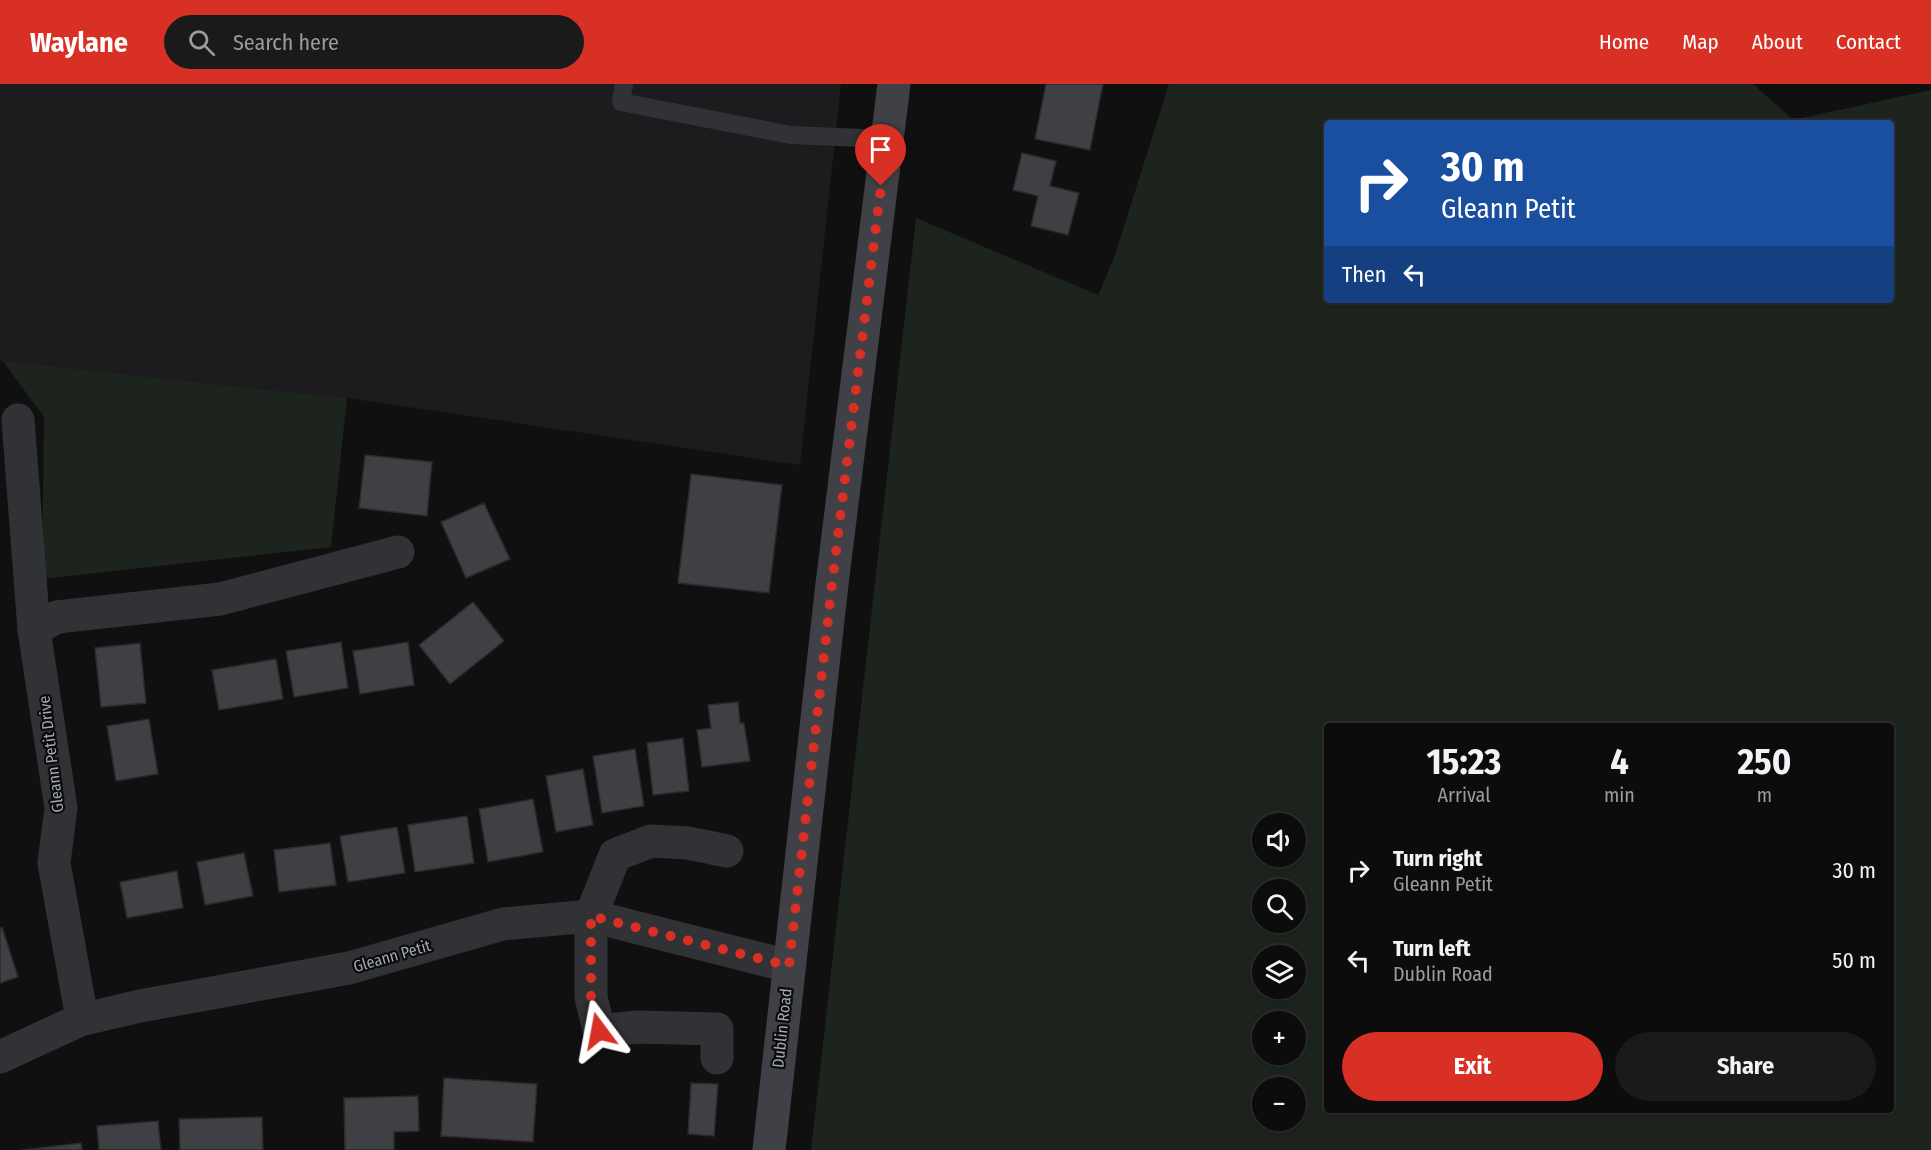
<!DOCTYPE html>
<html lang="en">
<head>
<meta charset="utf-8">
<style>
	:root { --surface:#0c0c0d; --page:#1a1a1b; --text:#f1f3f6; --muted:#9a9b9d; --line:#2c2c2e; --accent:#d93025 }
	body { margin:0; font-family:"Fira Sans Condensed",sans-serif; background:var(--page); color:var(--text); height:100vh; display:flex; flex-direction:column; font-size:22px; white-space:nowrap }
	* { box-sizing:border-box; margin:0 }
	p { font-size:20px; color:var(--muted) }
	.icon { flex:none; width:33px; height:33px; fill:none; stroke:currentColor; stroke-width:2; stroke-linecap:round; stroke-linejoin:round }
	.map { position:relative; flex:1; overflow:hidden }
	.details { position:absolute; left:1324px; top:639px; width:570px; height:390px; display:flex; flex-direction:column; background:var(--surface); border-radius:6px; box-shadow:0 3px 9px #0003,0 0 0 2px var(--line) }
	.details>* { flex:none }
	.banner { position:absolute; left:1324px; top:36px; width:570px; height:183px; border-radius:6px; box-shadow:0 3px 9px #0003,0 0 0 2px var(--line); background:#1a4fa0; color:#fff; overflow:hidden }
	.controls { position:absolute; left:1252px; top:729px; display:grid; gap:12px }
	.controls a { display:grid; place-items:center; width:54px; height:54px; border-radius:50%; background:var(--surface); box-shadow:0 3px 9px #0003,0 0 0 2px var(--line); font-size:30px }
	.pin { position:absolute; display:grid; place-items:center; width:51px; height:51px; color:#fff; margin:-62px -26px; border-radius:50% 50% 50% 0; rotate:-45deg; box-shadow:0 0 6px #0007 }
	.pin .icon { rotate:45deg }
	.me { position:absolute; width:66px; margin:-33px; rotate:347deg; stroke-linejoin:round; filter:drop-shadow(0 0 4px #0008) }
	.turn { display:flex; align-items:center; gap:21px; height:126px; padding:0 18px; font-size:27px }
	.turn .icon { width:78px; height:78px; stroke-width:2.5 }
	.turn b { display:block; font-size:42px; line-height:51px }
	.then { display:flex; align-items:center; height:57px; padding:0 18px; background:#0003; gap:12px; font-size:22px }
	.eta { display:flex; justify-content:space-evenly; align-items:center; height:102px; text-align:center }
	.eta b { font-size:36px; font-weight:700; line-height:42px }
	.button { display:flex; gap:12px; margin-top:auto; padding:12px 18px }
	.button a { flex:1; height:69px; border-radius:36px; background:var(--accent); color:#fff; font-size:24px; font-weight:700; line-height:69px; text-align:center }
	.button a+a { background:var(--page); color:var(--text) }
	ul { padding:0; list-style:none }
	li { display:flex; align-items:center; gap:18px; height:90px; padding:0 18px }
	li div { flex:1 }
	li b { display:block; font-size:22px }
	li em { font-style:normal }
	header { display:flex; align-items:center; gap:36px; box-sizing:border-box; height:84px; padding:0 30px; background:var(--accent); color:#fff }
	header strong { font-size:28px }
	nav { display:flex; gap:33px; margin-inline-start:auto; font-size:21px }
	.search { width:420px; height:54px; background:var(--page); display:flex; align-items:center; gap:15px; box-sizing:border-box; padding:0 21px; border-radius:33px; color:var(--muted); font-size:22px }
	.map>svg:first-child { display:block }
	.built { fill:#1c1c1e }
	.green { fill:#1d241d; fill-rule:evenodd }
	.building { fill:#3f4044; stroke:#2a2a2d; stroke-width:1.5 }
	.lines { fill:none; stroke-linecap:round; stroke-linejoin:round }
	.lane { stroke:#313236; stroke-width:18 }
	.street { stroke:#313236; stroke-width:33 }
	.secondary { stroke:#3f4146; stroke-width:33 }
	.route { stroke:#d93025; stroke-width:10; stroke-dasharray:0 18 }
	.labels { text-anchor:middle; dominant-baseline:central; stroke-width:4.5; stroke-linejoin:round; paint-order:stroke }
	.street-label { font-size:16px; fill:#a2a8b2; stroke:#0b0b0c }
</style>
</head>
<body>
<header>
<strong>Waylane</strong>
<div class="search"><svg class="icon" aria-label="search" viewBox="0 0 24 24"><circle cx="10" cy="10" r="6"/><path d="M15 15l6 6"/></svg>Search here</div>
<nav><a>Home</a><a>Map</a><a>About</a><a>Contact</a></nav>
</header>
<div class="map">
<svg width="1931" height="1066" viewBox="0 0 1931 1066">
	<rect width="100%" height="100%" fill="#101011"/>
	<polygon class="built" points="0,0 841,0 800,381 347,314 0,277"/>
	<g class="green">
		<path d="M1169 0H1753L1793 36 1931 6V1066H811L916 134 1098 211 1114 174ZM1328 39H1892V216H1328ZM1328 642H1892V1026H1328ZM1263 740H1296V772H1263ZM1263 806H1296V838H1263ZM1263 872H1296V904H1263ZM1263 938H1296V970H1263ZM1263 1004H1296V1036H1263Z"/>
		<polygon points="3,277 347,314 331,463 42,495 44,333"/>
	</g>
	<g class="building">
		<polygon points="1046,0 1103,0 1090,66 1035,55"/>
		<polygon points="1022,69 1056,77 1050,102 1079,109 1068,151 1031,142 1038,112 1013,106"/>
		<polygon points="365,371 432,378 427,432 359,424"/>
		<polygon points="691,390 782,401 769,509 678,499"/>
		<polygon points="484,419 510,475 466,494 441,438"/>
		<polygon points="473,518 504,557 450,600 419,561"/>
		<polygon points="341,558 348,604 294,613 286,567"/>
		<polygon points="408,558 414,601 360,610 353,567"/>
		<polygon points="140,559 146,619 101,623 95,564"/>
		<polygon points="276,575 283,615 219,626 212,586"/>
		<polygon points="738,618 740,639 744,639 750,677 702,683 697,646 711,644 708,621"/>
		<polygon points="149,635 158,690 116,697 107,642"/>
		<polygon points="683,654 689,707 653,711 647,659"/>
		<polygon points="635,665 644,722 602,729 593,672"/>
		<polygon points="583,685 593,741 556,748 546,692"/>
		<polygon points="533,715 543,768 488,778 479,725"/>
		<polygon points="467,732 474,779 415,788 408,741"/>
		<polygon points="397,743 405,789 348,798 340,752"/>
		<polygon points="330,759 336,801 279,808 274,766"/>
		<polygon points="244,769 253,812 205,821 197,778"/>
		<polygon points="177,787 183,824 127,834 120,798"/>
		<polygon points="2,843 18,893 0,899 0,844"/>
		<polygon points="444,994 537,1000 533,1058 441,1052"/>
		<polygon points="691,999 718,1000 714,1052 688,1050"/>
		<polygon points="418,1012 419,1047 394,1048 394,1066 345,1066 344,1014"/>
		<polygon points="262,1033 263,1066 180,1066 179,1035"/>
		<polygon points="158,1037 161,1066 99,1066 97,1042"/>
		<polygon points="81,1059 82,1066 22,1066"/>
	</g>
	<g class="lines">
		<polyline class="lane" points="624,0 621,18 791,51 887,55"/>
		<g class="street">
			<polyline points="18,336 34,546"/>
			<polyline points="80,936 80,923 54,779 61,724 34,546 57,533 220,515 398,468"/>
			<polyline points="0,973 80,936 140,922 349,884 503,840 591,832 789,882"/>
			<polyline points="717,974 717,945 638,943 599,947 591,913 591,832 615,771 651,757 688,759 727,767"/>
		</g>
		<polyline class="secondary" points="769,1066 832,500 894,0"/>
	</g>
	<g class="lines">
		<polyline class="route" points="599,947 591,914 591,832 789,882 832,500 881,102"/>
	</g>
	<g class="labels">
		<g class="street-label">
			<text transform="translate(51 670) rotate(-97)">Gleann Petit Drive</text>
			<text transform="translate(392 872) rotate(-16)">Gleann Petit</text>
			<text transform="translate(782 944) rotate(-84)">Dublin Road</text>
		</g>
	</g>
</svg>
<div class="controls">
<a><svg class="icon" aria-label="sound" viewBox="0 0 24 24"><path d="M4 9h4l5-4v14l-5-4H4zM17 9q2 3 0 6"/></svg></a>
<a><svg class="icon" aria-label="search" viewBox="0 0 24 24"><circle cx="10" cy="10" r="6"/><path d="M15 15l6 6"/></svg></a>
<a><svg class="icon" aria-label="layers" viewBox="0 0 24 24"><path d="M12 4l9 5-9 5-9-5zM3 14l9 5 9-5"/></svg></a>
<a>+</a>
<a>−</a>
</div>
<div class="pin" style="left:881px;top:102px;background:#d93025"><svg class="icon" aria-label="arrive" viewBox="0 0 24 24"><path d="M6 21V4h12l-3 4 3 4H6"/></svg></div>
<svg class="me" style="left:599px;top:947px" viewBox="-20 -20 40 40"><path d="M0-17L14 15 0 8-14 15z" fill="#d93025" stroke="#fff" stroke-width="4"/></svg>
<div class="banner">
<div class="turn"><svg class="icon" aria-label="right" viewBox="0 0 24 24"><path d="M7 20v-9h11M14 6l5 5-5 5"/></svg><div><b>30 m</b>Gleann Petit</div></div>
<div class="then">Then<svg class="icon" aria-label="left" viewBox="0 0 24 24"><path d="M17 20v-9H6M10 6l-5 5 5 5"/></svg></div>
</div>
<section class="details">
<div class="eta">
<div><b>15:23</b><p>Arrival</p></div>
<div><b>4</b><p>min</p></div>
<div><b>250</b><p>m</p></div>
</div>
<ul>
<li><svg class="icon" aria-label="right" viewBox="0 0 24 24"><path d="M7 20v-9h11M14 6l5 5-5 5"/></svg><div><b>Turn right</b><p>Gleann Petit</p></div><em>30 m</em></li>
<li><svg class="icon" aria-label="left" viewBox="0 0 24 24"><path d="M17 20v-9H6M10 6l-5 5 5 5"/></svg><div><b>Turn left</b><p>Dublin Road</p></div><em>50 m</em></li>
</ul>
<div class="button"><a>Exit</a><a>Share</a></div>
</section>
</div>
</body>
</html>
